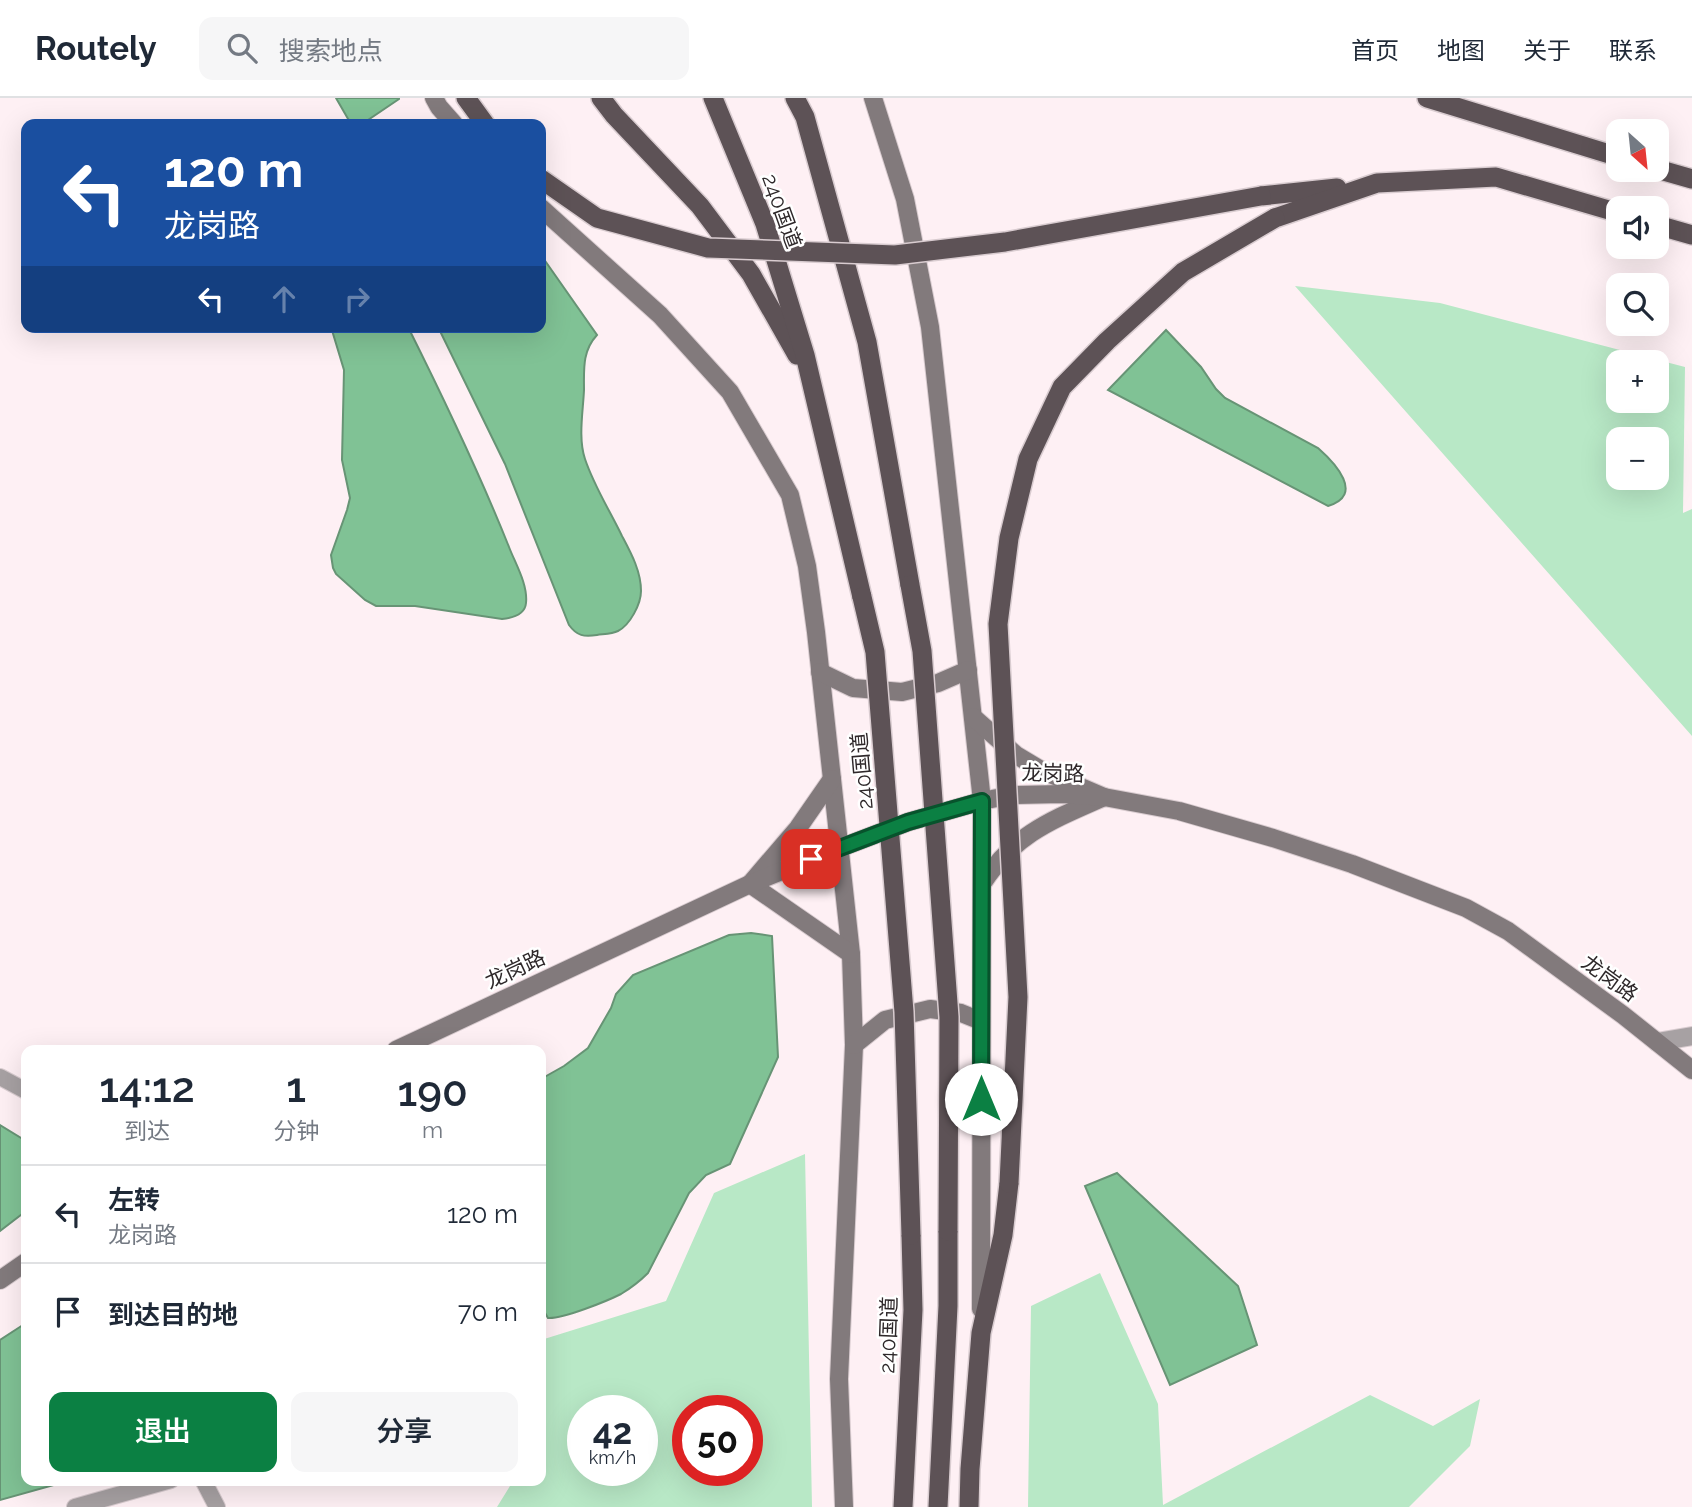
<!DOCTYPE html>
<html lang="zh">
<head>
<meta charset="utf-8">
<style>
	:root { --surface:#fff; --page:#f6f6f7; --text:#1f2937; --muted:#747a83; --line:#e0e1e3; --accent:#0b8043 }
	body { margin:0; font-family:Raleway,"Noto Sans SC",sans-serif; background:var(--page); color:var(--text); height:100vh; display:flex; flex-direction:column; font-size:26px; white-space:nowrap }
	* { box-sizing:border-box; margin:0 }
	p { font-size:23px; color:var(--muted) }
	.icon { flex:none; width:38px; height:38px; fill:none; stroke:currentColor; stroke-width:2; stroke-linecap:round; stroke-linejoin:round }
	.map { position:relative; flex:1; overflow:hidden }
	.sheet { position:absolute; left:21px; top:947px; width:525px; height:441px; display:flex; flex-direction:column; background:var(--surface); border-radius:14px; box-shadow:0 7px 28px #0002 }
	.sheet>* { flex:none }
	.guide { position:absolute; left:21px; top:21px; width:525px; height:214px; border-radius:14px; box-shadow:0 7px 28px #0002; background:#1a4fa0; color:#fff; overflow:hidden }
	.needle { width:46px; rotate:153deg }
	.buttons { position:absolute; left:1606px; top:21px; display:grid; gap:14px }
	.buttons a { display:grid; place-items:center; width:63px; height:63px; border-radius:14px; background:var(--surface); box-shadow:0 7px 28px #0002; font-size:35px }
	.speed { position:absolute; left:567px; top:1297px; display:flex; gap:14px; font-size:35px; font-weight:700; text-align:center }
	.speed>* { display:grid; place-content:center; width:91px; height:91px; border-radius:50%; background:var(--surface); box-shadow:0 7px 28px #0002; line-height:1 }
	.speed small { font-size:18px; font-weight:400 }
	.speed .limit { border:10px solid #d22; background:#fff; color:#111 }
	.pin { position:absolute; display:grid; place-items:center; width:60px; height:60px; color:#fff; margin:-30px; border-radius:14px; box-shadow:0 4px 10px #0006 }
	.me { position:absolute; width:77px; margin:-38px; rotate:0deg; stroke-linejoin:round; filter:drop-shadow(0 0 5px #0008) }
	.turn { display:flex; align-items:center; gap:24px; height:147px; padding:0 28px; font-size:32px }
	.turn .icon { width:91px; height:91px; stroke-width:2.5 }
	.turn b { display:block; font-size:49px; line-height:60px }
	.lanes { display:flex; align-items:center; height:66px; padding:0 28px; background:#0003; justify-content:center; gap:35px; direction:ltr }
	.lanes .off { opacity:.35 }
	.eta { display:flex; justify-content:space-evenly; align-items:center; height:119px; text-align:center }
	.eta b { font-size:42px; font-weight:600; line-height:49px }
	.action { display:flex; gap:14px; margin-top:auto; padding:14px 28px }
	.action a { flex:1; height:80px; border-radius:14px; background:var(--accent); color:#fff; font-size:28px; font-weight:600; line-height:80px; text-align:center }
	.action a+a { background:var(--page); color:var(--text) }
	ul { padding:0; list-style:none }
	li { display:flex; align-items:center; gap:21px; height:98px; padding:0 28px; border-top:2px solid var(--line) }
	li div { flex:1 }
	li b { display:block; font-size:26px }
	li em { font-style:normal }
	header { display:flex; align-items:center; gap:42px; box-sizing:border-box; height:98px; padding:0 35px; background:var(--surface); border-bottom:2px solid var(--line) }
	header strong { font-size:33px }
	nav { display:flex; gap:38px; margin-inline-start:auto; font-size:24px }
	.search { width:490px; height:63px; background:var(--page); display:flex; align-items:center; gap:18px; box-sizing:border-box; padding:0 24px; border-radius:14px; color:var(--muted); font-size:26px }
	.map>svg:first-child { display:block }
	.green { fill:#b8e8c6; fill-rule:evenodd }
	.water { fill:#80c295; stroke:#679475; stroke-width:2 }
	.lines { fill:none; stroke-linecap:round; stroke-linejoin:round }
	.minor-casing { stroke:#d9ccd0; stroke-width:18 }
	.tertiary-casing { stroke:#d9ccd0; stroke-width:20 }
	.secondary-casing { stroke:#d9ccd0; stroke-width:20 }
	.trunk-casing { stroke:#d9ccd0; stroke-width:22 }
	.minor { stroke:#a7a1a3; stroke-width:16 }
	.tertiary { stroke:#a7a1a3; stroke-width:18 }
	.secondary { stroke:#827a7c; stroke-width:18 }
	.trunk { stroke:#5d5256; stroke-width:19 }
	.trunk-bridge-casing { stroke:#d9ccd0; stroke-width:22; stroke-linecap:butt }
	.trunk-bridge { stroke:#5d5256; stroke-width:19 }
	.route-casing { stroke:#07532c; stroke-width:18 }
	.route { stroke:#0b8043; stroke-width:12 }
	.labels { text-anchor:middle; dominant-baseline:central; stroke-width:5; stroke-linejoin:round; paint-order:stroke }
	.street-label { font-size:21px; fill:#2e282a; stroke:#fff }
</style>
</head>
<body>
<header>
<strong>Routely</strong>
<div class="search"><svg class="icon" aria-label="search" viewBox="0 0 24 24"><circle cx="10" cy="10" r="6"/><path d="M15 15l6 6"/></svg>搜索地点</div>
<nav><a>首页</a><a>地图</a><a>关于</a><a>联系</a></nav>
</header>
<div class="map">
<svg width="1692" height="1409" viewBox="0 0 1692 1409">
	<rect width="100%" height="100%" fill="#fef0f4"/>
	<g class="green">
		<path d="M1295 188 1440 205 1685 269 1683 415 1692 411V638ZM1619 264H1657V303H1619ZM1619 341H1657V380H1619Z"/>
		<path d="M805 1056 812 1409H497L513 1383 541 1382V1242L666 1203 714 1095ZM583 1312H642V1372H583ZM688 1312H747V1372H688Z"/>
		<polygon points="1100,1175 1158,1306 1163,1407 1370,1297 1433,1328 1480,1301 1470,1348 1409,1409 1028,1409 1031,1208"/>
	</g>
	<g class="water">
		<polygon points="336,0 399,0 399,1 362,26 351,26"/>
		<path d="M541 157 597 237C582 253 584 272 584 292 583 314 578 340 585 361 594 388 610 413 622 438 631 455 641 473 641 493 641 506 630 527 618 533 612 536 604 536 597 537 584 539 577 538 569 527L505 366 438 229H541Z"/>
		<path d="M331 229H408C444 301 479 374 509 449 515 465 528 486 526 505 525 517 512 520 502 521L415 508H376L365 502 336 476 333 470 331 457 347 412 350 400 342 362 344 272Z"/>
		<path d="M1166 232 1201 269 1216 291 1225 300 1318 350C1335 365 1365 397 1328 408L1108 292Z"/>
		<path d="M751 835 772 838 778 959 730 1066 706 1077 689 1095 648 1175C640 1183 631 1190 621 1196 607 1203 563 1221 548 1220L541 1208V981L564 968 588 950 611 910 616 896 633 877 729 837Z"/>
		<polygon points="0,1027 26,1043 26,1113 0,1133"/>
		<polygon points="1117,1075 1238,1188 1257,1247 1170,1287 1085,1088"/>
		<polygon points="26,1225 26,1382 68,1383 0,1402 0,1242"/>
	</g>
	<g class="lines">
		<g class="minor-casing">
			<g id="minor">
				<polyline points="0,979 26,993"/>
				<polyline points="203,1382 217,1409"/>
				<polyline points="75,1409 171,1382"/>
			</g>
		</g>
		<g class="tertiary-casing">
			<polyline id="tertiary" points="1657,944 1692,938"/>
		</g>
		<g class="secondary-casing">
			<g id="secondary">
				<polyline points="434,0 439,9 454,26"/>
				<polyline points="873,0 905,101 930,229 982,703 981,1211"/>
				<polyline points="541,110 660,217 730,294 790,397 807,468 816,534 851,856 854,947 839,1281 844,1409"/>
				<polyline points="820,574 853,590 902,594 938,585 968,572"/>
				<path d="M973 619 1016 657 1041 672 1104 699C1052 722 1014 736 982 786"/>
				<polyline points="832,681 798,730 750,786 851,856"/>
				<polyline points="854,947 885,922 930,911 961,915 981,923"/>
				<polyline points="396,952 750,786 811,761 908,724 982,703 1012,697 1062,696 1104,699 1179,713 1273,740 1352,766 1466,810 1508,833 1623,917 1692,972"/>
				<polyline points="0,1182 26,1164"/>
			</g>
		</g>
		<g class="trunk-casing">
			<g id="trunk">
				<polyline points="466,0 485,26"/>
				<polyline points="601,0 614,17 700,108 751,176 797,257"/>
				<polyline points="713,0 765,126 805,257 862,499"/>
				<polyline points="795,0 805,19 867,244 910,487"/>
				<polyline points="1427,0 1619,59"/>
				<polyline points="1657,71 1692,81"/>
				<polyline points="1261,98 1337,90"/>
				<polyline points="1275,120 1377,85 1496,79 1619,115"/>
				<polyline points="1657,127 1692,137"/>
				<polyline points="903,1409 913,1212 911,1137"/>
				<polyline points="938,1409 948,1208 948,1133"/>
				<polyline points="969,1409 970,1371 981,1235 1003,1137 1009,1085"/>
			</g>
		</g>
		<use href="#minor" class="minor"/>
		<use href="#tertiary" class="tertiary"/>
		<use href="#secondary" class="secondary"/>
		<use href="#trunk" class="trunk"/>
		<g class="trunk-bridge-casing">
			<g id="trunk-bridge">
				<polyline points="541,81 597,120 708,150 895,157 1005,144 1261,98"/>
				<polyline points="910,487 922,553 949,919 948,1133"/>
				<polyline points="862,499 875,554 904,914 911,1137"/>
				<polyline points="1009,1085 1018,899 998,526 1009,440 1028,361 1062,289 1107,243 1183,174 1275,120"/>
			</g>
		</g>
		<use href="#trunk-bridge" class="trunk-bridge"/>
	</g>
	<g class="lines">
		<g class="route-casing">
			<polyline id="route" points="811,761 908,724 982,703 981,1001"/>
		</g>
		<use href="#route" class="route"/>
	</g>
	<g class="labels">
		<g class="street-label">
			<text transform="translate(782 113) rotate(70)">240国道</text>
			<text transform="translate(862 673) rotate(-95)">240国道</text>
			<text transform="translate(1053 675) rotate(1)">龙岗路</text>
			<text transform="translate(515 871) rotate(-25)">龙岗路</text>
			<text transform="translate(1610 880) rotate(36)">龙岗路</text>
			<text transform="translate(888 1237) rotate(-88)">240国道</text>
		</g>
	</g>
</svg>
<div class="buttons">
<a><svg class="needle" viewBox="-14 -14 28 28"><path d="M0-13l5 13h-10z" fill="#e53935"/><path d="M0 13l5-13h-10z" fill="#747a83"/></svg></a>
<a><svg class="icon" aria-label="sound" viewBox="0 0 24 24"><path d="M4 9h4l5-4v14l-5-4H4zM17 9q2 3 0 6"/></svg></a>
<a><svg class="icon" aria-label="search" viewBox="0 0 24 24"><circle cx="10" cy="10" r="6"/><path d="M15 15l6 6"/></svg></a>
<a>+</a>
<a>−</a>
</div>
<div class="speed"><div>42<small>km/h</small></div><div class="limit">50</div></div>
<div class="pin" style="left:811px;top:761px;background:#d93025"><svg class="icon" aria-label="arrive" viewBox="0 0 24 24"><path d="M6 21V4h12l-3 4 3 4H6"/></svg></div>
<svg class="me" style="left:981px;top:1001px" viewBox="-20 -20 40 40"><circle r="19" fill="#fff"/><path d="M0-13L10 11 0 6-10 11z" fill="#0b8043"/></svg>
<div class="guide">
<div class="turn"><svg class="icon" aria-label="left" viewBox="0 0 24 24"><path d="M17 20v-9H6M10 6l-5 5 5 5"/></svg><div><b>120 m</b>龙岗路</div></div>
<div class="lanes"><svg class="icon" aria-label="left" viewBox="0 0 24 24"><path d="M17 20v-9H6M10 6l-5 5 5 5"/></svg><svg class="icon off" aria-label="ahead" viewBox="0 0 24 24"><path d="M12 20V5M6 11l6-6 6 6"/></svg><svg class="icon off" aria-label="right" viewBox="0 0 24 24"><path d="M7 20v-9h11M14 6l5 5-5 5"/></svg></div>
</div>
<section class="sheet">
<div class="eta">
<div><b>14:12</b><p>到达</p></div>
<div><b>1</b><p>分钟</p></div>
<div><b>190</b><p>m</p></div>
</div>
<ul>
<li><svg class="icon" aria-label="left" viewBox="0 0 24 24"><path d="M17 20v-9H6M10 6l-5 5 5 5"/></svg><div><b>左转</b><p>龙岗路</p></div><em>120 m</em></li>
<li><svg class="icon" aria-label="arrive" viewBox="0 0 24 24"><path d="M6 21V4h12l-3 4 3 4H6"/></svg><div><b>到达目的地</b></div><em>70 m</em></li>
</ul>
<div class="action"><a>退出</a><a>分享</a></div>
</section>
</div>
</body>
</html>
